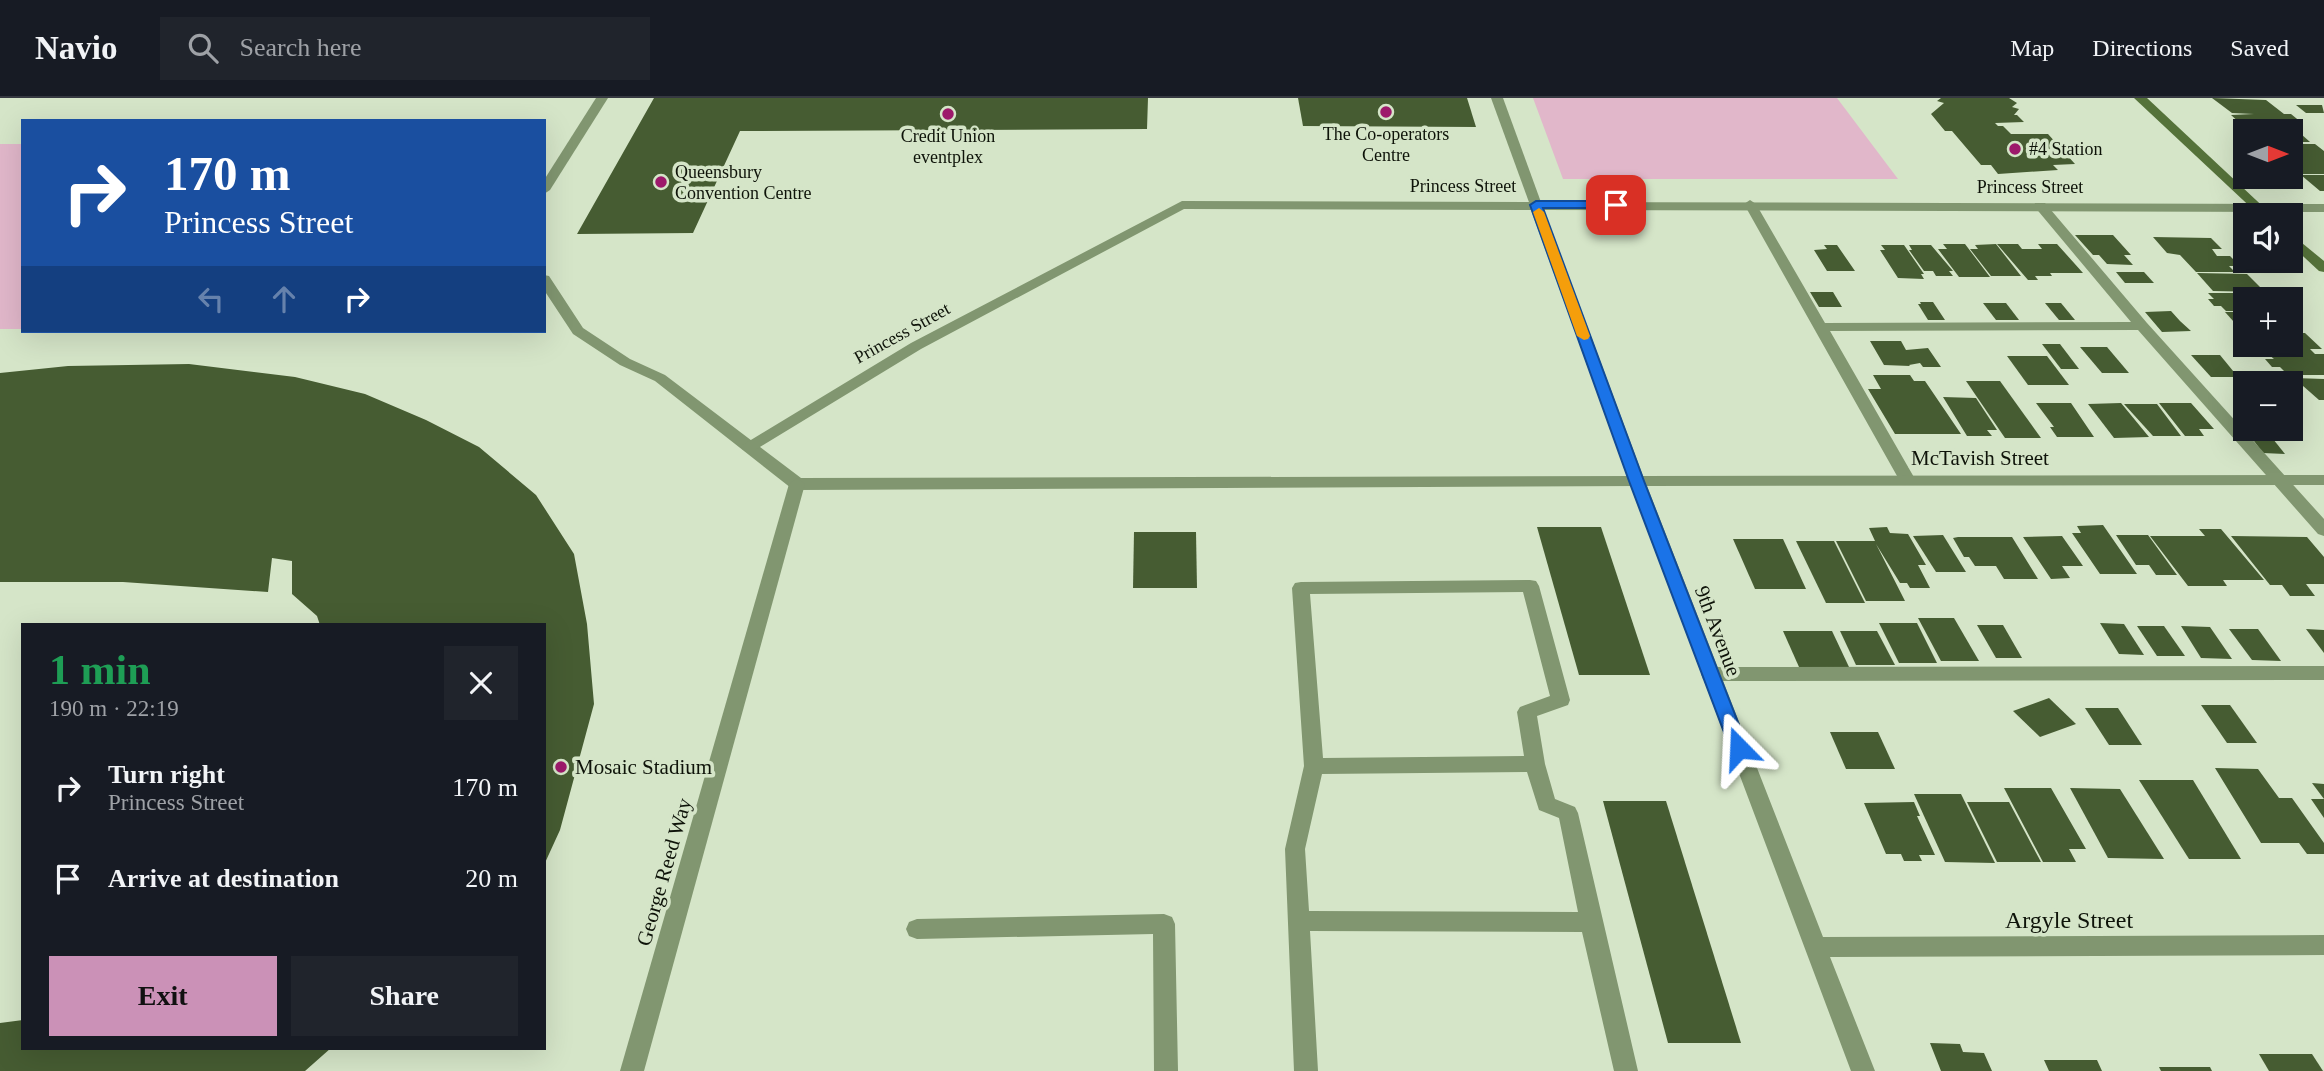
<!DOCTYPE html>
<html lang="en">
<head>
<meta charset="utf-8">
<style>
	:root { --surface:#171b24; --page:#20242c; --text:#f1f3f6; --muted:#9ea1a6; --line:#363941; --accent:#cb91b7 }
	body { margin:0; font-family:"Times New Roman",serif; background:var(--page); color:var(--text); height:100vh; display:flex; flex-direction:column; font-size:26px; white-space:nowrap }
	* { box-sizing:border-box; margin:0 }
	p { font-size:23px; color:var(--muted) }
	.icon { flex:none; width:38px; height:38px; fill:none; stroke:currentColor; stroke-width:2; stroke-linecap:round; stroke-linejoin:round }
	.map { position:relative; flex:1; overflow:hidden }
	.panel { position:absolute; left:21px; top:525px; width:525px; height:427px; display:flex; flex-direction:column; background:var(--surface); border-radius:0px; box-shadow:0 7px 28px #0002 }
	.panel>* { flex:none }
	.banner { position:absolute; left:21px; top:21px; width:525px; height:214px; border-radius:0px; box-shadow:0 7px 28px #0002; background:#1a4fa0; color:#fff; overflow:hidden }
	.needle { width:46px; rotate:90deg }
	.fabs { position:absolute; left:2233px; top:21px; display:grid; gap:14px }
	.fabs a { display:grid; place-items:center; width:70px; height:70px; border-radius:0px; background:var(--surface); box-shadow:0 7px 28px #0002; font-size:35px }
	.pin { position:absolute; display:grid; place-items:center; width:60px; height:60px; color:#fff; margin:-30px; border-radius:14px; box-shadow:0 4px 10px #0006 }
	.me { position:absolute; width:77px; margin:-38px; rotate:339deg; stroke-linejoin:round; filter:drop-shadow(0 0 5px #0008) }
	.turn { display:flex; align-items:center; gap:24px; height:147px; padding:0 28px; font-size:32px }
	.turn .icon { width:91px; height:91px; stroke-width:2.5 }
	.turn b { display:block; font-size:49px; line-height:60px }
	.lanes { display:flex; align-items:center; height:66px; padding:0 28px; background:#0003; justify-content:center; gap:35px; direction:ltr }
	.lanes .off { opacity:.35 }
	.round { display:grid; place-items:center; flex:none; width:74px; height:74px; border-radius:0px; background:var(--page) }
	.head { display:flex; align-items:center; justify-content:space-between; height:119px; padding:0 28px }
	h1 { font-size:42px; font-weight:700; line-height:52px; color:#1e9e55 }
	.cta { display:flex; gap:14px; margin-top:auto; padding:14px 28px }
	.cta a { flex:1; height:80px; border-radius:0px; background:var(--accent); color:#111; font-size:28px; font-weight:700; line-height:80px; text-align:center }
	.cta a+a { background:var(--page); color:var(--text) }
	ul { padding:0; list-style:none }
	li { display:flex; align-items:center; gap:21px; height:91px; padding:0 28px }
	li div { flex:1 }
	li b { display:block; font-size:26px }
	li em { font-style:normal }
	header { display:flex; align-items:center; gap:42px; box-sizing:border-box; height:98px; padding:0 35px; background:var(--surface); border-bottom:2px solid var(--line) }
	header strong { font-size:33px }
	nav { display:flex; gap:38px; margin-inline-start:auto; font-size:24px }
	.search { width:490px; height:63px; background:var(--page); display:flex; align-items:center; gap:18px; box-sizing:border-box; padding:0 24px; border-radius:0px; color:var(--muted); font-size:26px }
	.map>svg:first-child { display:block }
	.green { fill:#e1b7ca }
	.building { fill:#465c32 }
	.lines { fill:none; stroke-linecap:round; stroke-linejoin:round }
	.lane { fill:#819670; fill-rule:evenodd }
	.street { fill:#819670; fill-rule:evenodd }
	.secondary { fill:#55723a; fill-rule:evenodd }
	.route { fill:#1a73e8; stroke:#114b97; stroke-width:2 }
	.slow { fill:#f59e0b }
	.poi-dot { fill:#9d196b; stroke:#d5e5c8; stroke-width:2.5 }
	.labels { text-anchor:middle; dominant-baseline:central; stroke-width:7; stroke-linejoin:round; paint-order:stroke }
	.far-poi-label { font-size:18px; fill:#0e1309; stroke:#d5e5c8 }
	.far-street-label { font-size:18px; fill:#0e1309; stroke:#d5e5c8 }
	.street-label { font-size:21px; fill:#0e1309; stroke:#d5e5c8 }
	.poi-label { font-size:21px; fill:#0e1309; stroke:#d5e5c8; text-anchor:start }
	.near-street-label { font-size:24px; fill:#0e1309; stroke:#d5e5c8 }
</style>
</head>
<body>
<header>
<strong>Navio</strong>
<div class="search"><svg class="icon" aria-label="search" viewBox="0 0 24 24"><circle cx="10" cy="10" r="6"/><path d="M15 15l6 6"/></svg>Search here</div>
<nav><a>Map</a><a>Directions</a><a>Saved</a></nav>
</header>
<div class="map">
<svg width="2324" height="973" viewBox="0 0 2324 973">
	<rect width="100%" height="100%" fill="#d5e5c8"/>
	<g class="green">
		<polygon points="1533,0 1837,0 1898,81 1563,81"/>
		<rect x="0" y="46" width="23" height="185"/>
	</g>
	<g class="building">
		<polygon points="654,0 1148,0 1147,31 740,33 693,135 577,136"/>
		<polygon points="1298,0 1467,0 1476,29 1303,28"/>
		<polygon points="1941,0 2009,0 2017,5 2012,9 2019,11 2014,17 2017,17 2024,24 1995,25 1998,28 2003,28 2011,36 2048,36 2075,66 2053,67 2058,72 1998,76 1991,67 1981,67 1952,33 1945,33 1931,16 1944,5 1937,3"/>
		<polygon points="2212,0 2266,2 2284,16 2291,16 2302,25 2293,25 2299,30 2286,30 2290,33 2250,33 2247,31 2256,31 2250,26 2241,26 2231,17 2254,16 2232,15"/>
		<polygon points="2296,7 2322,7 2324,15 2306,15"/>
		<polygon points="2291,34 2301,36 2310,44 2291,44"/>
		<polygon points="2291,46 2315,46 2324,53 2324,76 2301,76 2291,69 2291,67 2300,67 2291,59"/>
		<polygon points="2301,77 2324,77 2324,93 2320,93"/>
		<polygon points="2075,137 2113,137 2131,157 2124,157 2133,167 2107,166 2099,157 2093,157"/>
		<polygon points="2153,139 2211,140 2222,151 2212,151 2217,158 2230,158 2240,168 2229,168 2235,174 2196,174 2180,157 2167,155"/>
		<polygon points="1943,146 1965,146 1990,179 1959,179 1938,151 1947,151"/>
		<polygon points="1996,146 2021,178 1991,178 1970,151 1978,151 1975,147"/>
		<polygon points="1997,146 2018,146 2022,151 2042,151 2038,146 2057,146 2083,175 2050,175 2052,178 2035,178 2038,182 2028,182"/>
		<polygon points="1824,147 1837,147 1855,173 1827,173 1814,152 1827,151"/>
		<polygon points="1881,147 1904,147 1924,176 1921,176 1924,181 1898,180 1880,152 1885,152"/>
		<polygon points="1909,147 1931,147 1953,173 1949,173 1953,178 1936,178 1933,173 1924,173 1909,152 1912,152"/>
		<polygon points="2116,174 2144,174 2154,185 2125,185"/>
		<polygon points="2197,175 2247,176 2265,194 2213,193"/>
		<polygon points="1810,194 1833,194 1842,209 1819,209"/>
		<polygon points="2208,195 2255,195 2262,201 2245,201 2245,213 2226,213 2221,208 2214,208 2208,201 2214,201"/>
		<polygon points="1920,204 1933,204 1945,222 1928,222 1918,206 1921,206"/>
		<polygon points="1983,205 2006,205 2019,222 1996,222"/>
		<polygon points="2045,205 2061,205 2075,222 2059,222"/>
		<polygon points="2171,213 2180,223 2191,233 2162,234 2145,214"/>
		<polygon points="2225,214 2245,214 2245,234 2243,234"/>
		<polygon points="2291,235 2305,235 2322,251 2310,251 2315,256 2324,256 2324,277 2288,277 2280,269 2272,269 2265,261 2274,261 2268,256 2260,256 2251,247 2291,247"/>
		<polygon points="1870,243 1901,243 1906,252 1928,250 1941,269 1923,269 1920,265 1909,267 1910,268 1884,267"/>
		<polygon points="2042,246 2060,246 2079,271 2061,271"/>
		<polygon points="2080,249 2107,249 2129,275 2102,275"/>
		<polygon points="2191,257 2220,257 2238,279 2211,279"/>
		<polygon points="2007,258 2047,258 2069,287 2028,287"/>
		<polygon points="189,266 295,279 365,296 426,322 479,349 536,397 574,456 587,526 594,606 560,732 544,767 544,527 320,527 317,518 292,496 292,463 272,460 268,494 123,484 0,484 0,275 68,268"/>
		<polygon points="1873,277 1910,277 1914,283 1925,283 1961,336 1895,336 1868,291 1881,291"/>
		<polygon points="2294,280 2324,281 2324,302 2319,302"/>
		<polygon points="1966,283 2000,283 2041,340 2005,340"/>
		<polygon points="1943,299 1976,300 1997,332 1987,332 1992,338 1967,338"/>
		<polygon points="2036,305 2071,305 2094,339 2057,339 2050,329 2054,329"/>
		<polygon points="2121,305 2149,339 2114,340 2088,306"/>
		<polygon points="2159,305 2191,305 2214,331 2199,331 2204,338 2185,338"/>
		<polygon points="2124,306 2157,306 2181,338 2153,338"/>
		<polygon points="2245,331 2265,331 2285,356 2263,355"/>
		<polygon points="2103,427 2137,476 2100,476 2072,435 2081,435 2077,428"/>
		<polygon points="1537,429 1601,429 1650,577 1579,577"/>
		<polygon points="1887,429 1890,435 1908,436 1926,467 1918,467 1930,490 1910,490 1907,485 1900,485 1876,446 1905,503 1866,503 1836,443 1875,443 1869,430"/>
		<polygon points="2199,431 2221,431 2264,482 2223,482 2227,488 2188,488 2150,438 2205,438"/>
		<polygon points="1134,434 1196,434 1197,490 1133,490"/>
		<polygon points="1943,437 1966,474 1936,474 1913,438"/>
		<polygon points="2116,437 2148,437 2177,477 2156,477 2149,467 2136,467"/>
		<polygon points="2062,438 2083,468 2062,468 2070,480 2051,481 2023,439"/>
		<polygon points="2231,438 2307,439 2324,459 2324,486 2306,486 2315,498 2290,498 2282,487 2270,487"/>
		<polygon points="1958,439 2012,439 2038,481 2004,481 1996,468 1975,468 1969,459 1964,459 1953,440"/>
		<polygon points="1733,441 1783,441 1806,491 1755,491"/>
		<polygon points="1796,443 1834,443 1865,505 1826,505"/>
		<polygon points="1918,520 1954,520 1979,563 1941,563"/>
		<polygon points="1879,525 1917,525 1937,565 1899,565"/>
		<polygon points="2100,525 2124,526 2144,557 2119,556"/>
		<polygon points="1977,527 2003,527 2022,560 1996,560"/>
		<polygon points="2137,528 2164,528 2185,558 2157,558"/>
		<polygon points="2181,528 2210,529 2232,561 2201,560"/>
		<polygon points="2229,531 2258,531 2281,563 2252,562"/>
		<polygon points="2306,531 2324,532 2324,555"/>
		<polygon points="1783,533 1832,533 1849,569 1799,569"/>
		<polygon points="1840,533 1877,533 1895,567 1856,567"/>
		<polygon points="2049,600 2076,626 2040,639 2013,613"/>
		<polygon points="2201,607 2230,607 2257,645 2227,645"/>
		<polygon points="2085,610 2118,610 2142,647 2109,647"/>
		<polygon points="1830,634 1878,634 1895,671 1846,671"/>
		<polygon points="2215,670 2258,671 2279,700 2292,700 2324,745 2324,756 2307,756 2299,745 2261,745"/>
		<polygon points="2139,682 2193,682 2241,761 2189,761"/>
		<polygon points="2312,685 2324,686 2324,720 2311,701 2324,701"/>
		<polygon points="2004,690 2051,690 2086,751 2069,751 2076,764 2043,764"/>
		<polygon points="2070,690 2120,691 2164,761 2108,760"/>
		<polygon points="1914,696 1961,696 1995,765 1945,764"/>
		<polygon points="1603,703 1666,703 1741,945 1668,945"/>
		<polygon points="1914,704 1920,718 1917,718 1935,757 1919,757 1922,763 1904,763 1901,756 1886,756 1864,705"/>
		<polygon points="1967,704 2009,704 2041,764 1997,764"/>
		<polygon points="23,922 23,950 331,950 305,973 0,973 0,925"/>
		<polygon points="1930,945 1960,946 1963,954 1984,955 1992,973 1941,973"/>
		<polygon points="2259,956 2312,956 2323,973 2269,973"/>
		<polygon points="2044,962 2097,962 2102,973 2049,973"/>
		<polygon points="2159,969 2210,969 2212,973 2161,973"/>
	</g>
	<g class="lines">
		<g class="lane">
			<polygon points="596,0 608,0 550,92 544,96 544,82"/>
			<polygon points="1491,0 1503,0 1542,107 1540,110 1536,111 1530,107"/>
			<polygon points="1750,102 1756,106 1825,225 2131,224 2034,108 2035,105 2045,105 2147,225 2324,421 2324,438 2318,436 2138,232 1830,233 1915,381 1907,386 1901,385 1744,106"/>
			<polygon points="544,177 549,178 583,230 630,261 665,277 801,380 1637,378 1645,383 1637,388 797,392 791,390 655,283 620,267 573,236 544,192"/>
			<path d="M1530 482 1536 483 1539 488 1570 602 1568 607 1537 618 1545 666 1555 701 1575 709 1578 715 1638 973H1614L1582 834 1310 833 1318 973H1294L1285 751 1304 668 1292 490 1295 485 1301 484ZM1523 494 1550 598 1520 609 1517 614 1524 658 1323 660 1310 496ZM1527 674 1539 712 1559 720 1578 814 1309 813 1305 751 1322 676Z"/>
			<polygon points="2324,568 2324,582 1710,583 1703,581 1701,576 1703,571 1710,569"/>
			<polygon points="1164,816 1172,819 1175,826 1178,973 1154,973 1153,836 917,841 909,838 906,831 909,824 917,821"/>
		</g>
		<g class="street">
			<polygon points="1182,103 2324,106 2324,114 1544,112 1643,378 2324,377 2324,387 1647,388 1823,839 2324,837 2324,857 1830,859 1875,973 1851,973 1629,383 1531,112 1184,111 921,251 755,352 743,352 741,348 911,245"/>
			<polygon points="797,380 805,386 644,973 620,973 789,386"/>
		</g>
		<g class="secondary">
			<polygon points="2134,0 2147,0 2272,117 2259,117"/>
			<polygon points="2291,136 2324,163 2324,174 2319,173 2291,147"/>
		</g>
	</g>
	<polygon class="route" points="1536,103 1616,103 1622,107 1616,110 1543,110 1644,383 1748,650 1745,656 1739,658 1733,656 1730,650 1629,383 1530,107"/>
	<polygon class="slow" points="1539,110 1544,114 1590,238 1588,241 1584,242 1577,238 1533,114"/>
	<g class="poi-dot">
		<circle cx="1386" cy="14" r="7"/>
		<circle cx="948" cy="16" r="7"/>
		<circle cx="2015" cy="51" r="7"/>
		<circle cx="661" cy="84" r="7"/>
		<circle cx="561" cy="669" r="7"/>
	</g>
	<g class="labels">
		<g class="far-poi-label">
			<text x="1386" y="36">The Co-operators<tspan x="1386" dy="21">Centre</tspan></text>
			<text x="948" y="38">Credit Union<tspan x="948" dy="21">eventplex</tspan></text>
			<text x="2029" y="51" text-anchor="start">#4 Station</text>
			<text x="675" y="74" text-anchor="start">Queensbury<tspan x="675" dy="21">Convention Centre</tspan></text>
		</g>
		<g class="far-street-label">
			<text x="1463" y="88">Princess Street</text>
			<text x="2030" y="89">Princess Street</text>
			<text transform="translate(902 235) rotate(-29)">Princess Street</text>
		</g>
		<g class="street-label">
			<text x="1980" y="360">McTavish Street</text>
			<text transform="translate(1718 533) rotate(69)">9th Avenue</text>
			<text transform="translate(664 774) rotate(-74)">George Reed Way</text>
		</g>
		<g class="poi-label">
			<text x="575" y="669">Mosaic Stadium</text>
		</g>
		<g class="near-street-label">
			<text x="2069" y="822">Argyle Street</text>
		</g>
	</g>
</svg>
<div class="fabs">
<a><svg class="needle" viewBox="-14 -14 28 28"><path d="M0-13l5 13h-10z" fill="#e53935"/><path d="M0 13l5-13h-10z" fill="#9ea1a6"/></svg></a>
<a><svg class="icon" aria-label="sound" viewBox="0 0 24 24"><path d="M4 9h4l5-4v14l-5-4H4zM17 9q2 3 0 6"/></svg></a>
<a>+</a>
<a>−</a>
</div>
<div class="pin" style="left:1616px;top:107px;background:#d93025"><svg class="icon" aria-label="arrive" viewBox="0 0 24 24"><path d="M6 21V4h12l-3 4 3 4H6"/></svg></div>
<svg class="me" style="left:1739px;top:650px" viewBox="-20 -20 40 40"><path d="M0-17L14 15 0 8-14 15z" fill="#1a73e8" stroke="#fff" stroke-width="4"/></svg>
<div class="banner">
<div class="turn"><svg class="icon" aria-label="right" viewBox="0 0 24 24"><path d="M7 20v-9h11M14 6l5 5-5 5"/></svg><div><b>170 m</b>Princess Street</div></div>
<div class="lanes"><svg class="icon off" aria-label="left" viewBox="0 0 24 24"><path d="M17 20v-9H6M10 6l-5 5 5 5"/></svg><svg class="icon off" aria-label="ahead" viewBox="0 0 24 24"><path d="M12 20V5M6 11l6-6 6 6"/></svg><svg class="icon" aria-label="right" viewBox="0 0 24 24"><path d="M7 20v-9h11M14 6l5 5-5 5"/></svg></div>
</div>
<section class="panel">
<div class="head"><div><h1>1 min</h1><p>190 m · 22:19</p></div><a class="round"><svg class="icon" aria-label="close" viewBox="0 0 24 24"><path d="M6 6l12 12M18 6L6 18"/></svg></a></div>
<ul>
<li><svg class="icon" aria-label="right" viewBox="0 0 24 24"><path d="M7 20v-9h11M14 6l5 5-5 5"/></svg><div><b>Turn right</b><p>Princess Street</p></div><em>170 m</em></li>
<li><svg class="icon" aria-label="arrive" viewBox="0 0 24 24"><path d="M6 21V4h12l-3 4 3 4H6"/></svg><div><b>Arrive at destination</b></div><em>20 m</em></li>
</ul>
<div class="cta"><a>Exit</a><a>Share</a></div>
</section>
</div>
</body>
</html>
